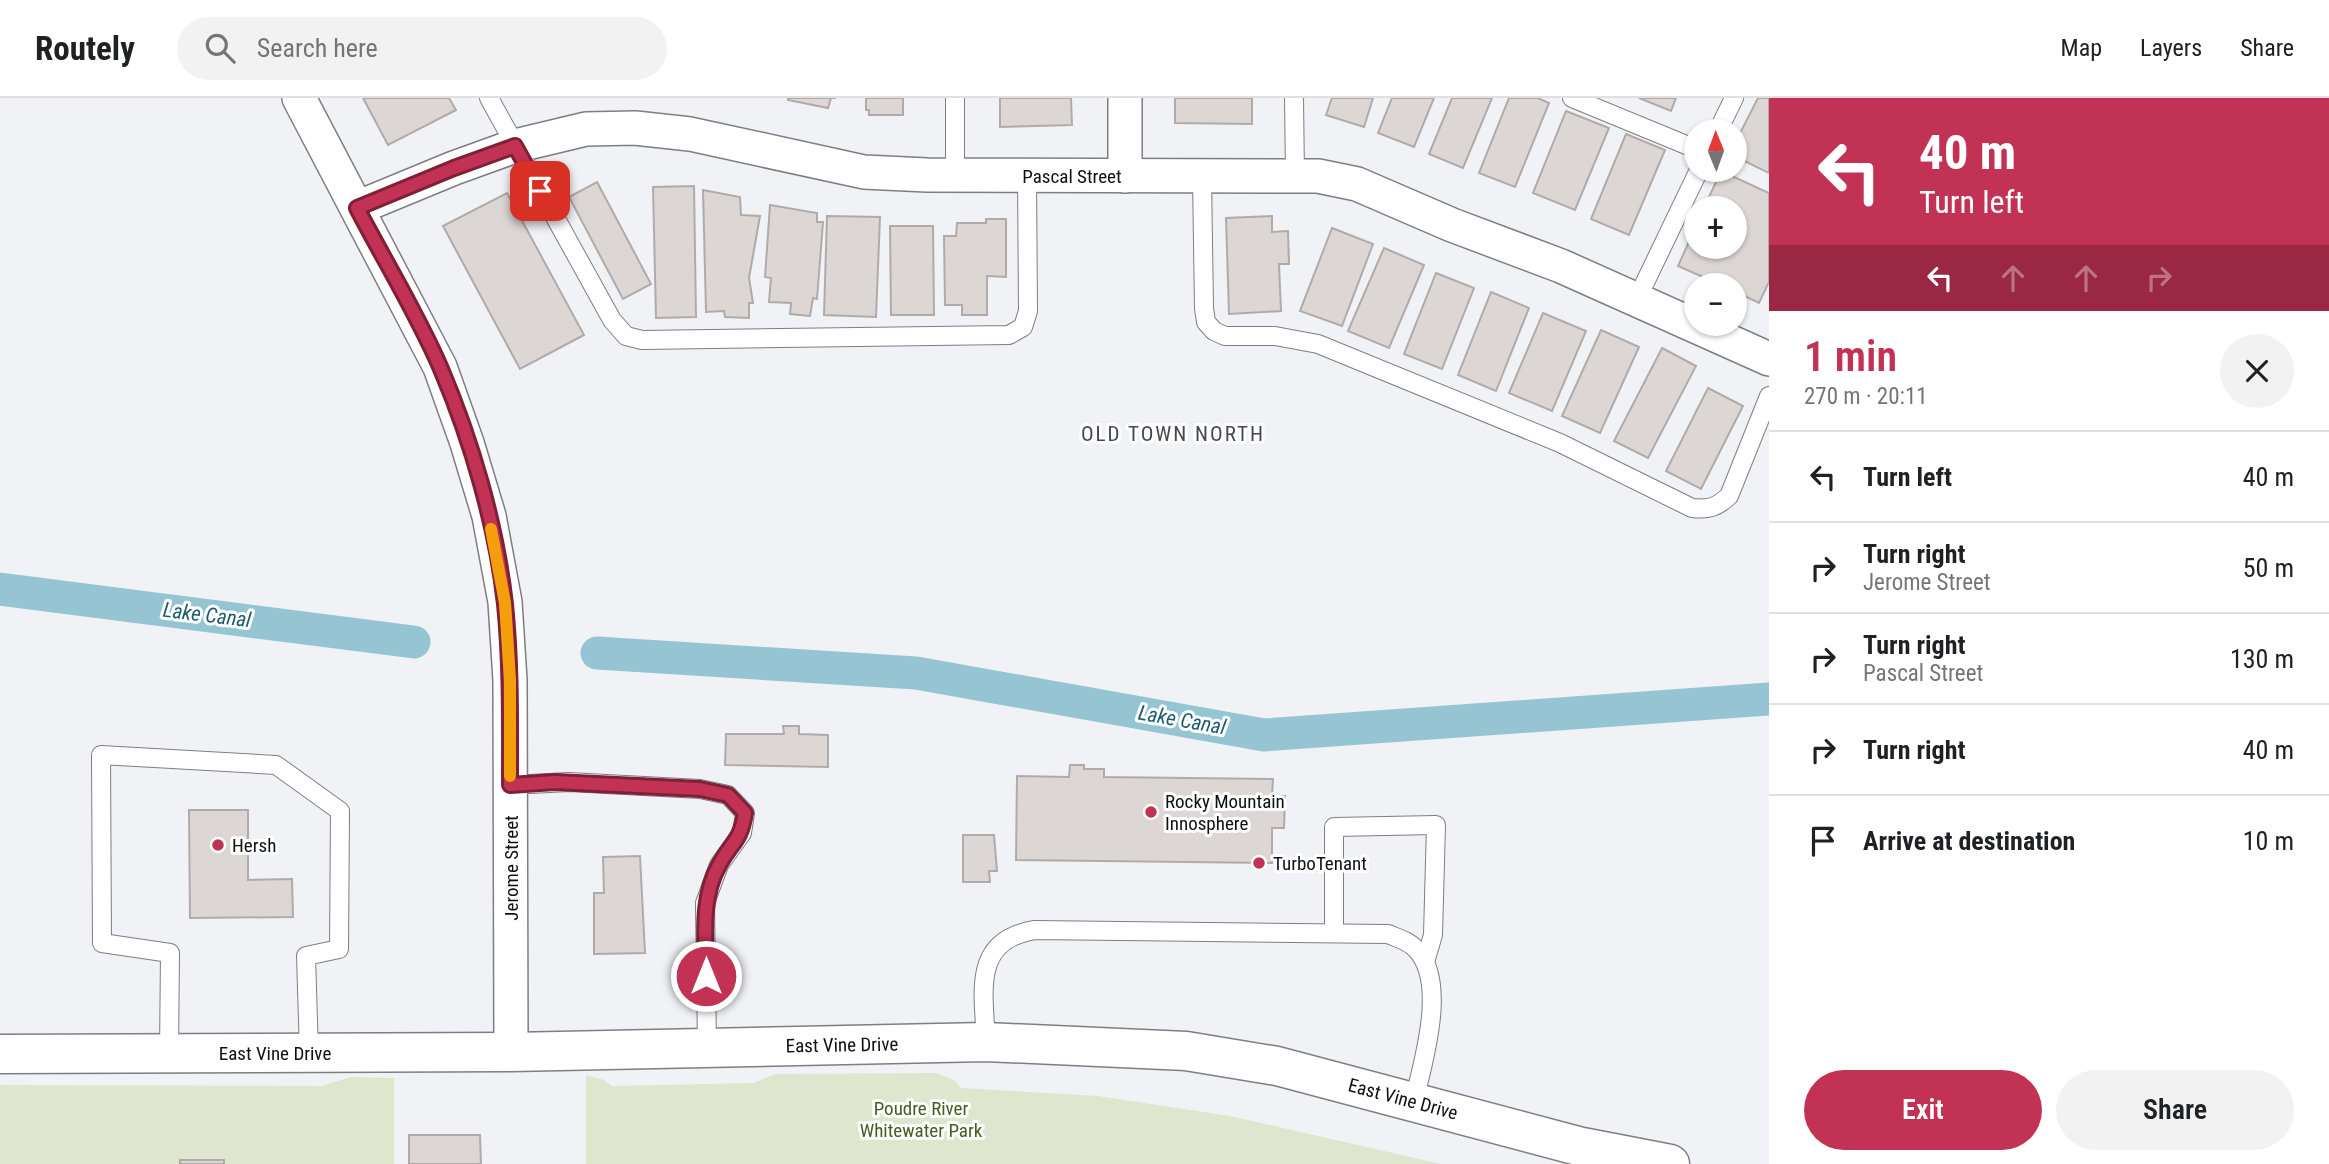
<!DOCTYPE html>
<html lang="en">
<head>
<meta charset="utf-8">
<style>
	:root { --surface:#fff; --page:#f2f2f2; --text:#202124; --muted:#757577; --line:#e0e0e0; --accent:#c23254 }
	body { margin:0; font-family:"Roboto Condensed",sans-serif; background:var(--page); color:var(--text); height:100vh; display:flex; flex-direction:column; font-size:26px; white-space:nowrap }
	* { box-sizing:border-box; margin:0 }
	p { font-size:23px; color:var(--muted) }
	.icon { flex:none; width:38px; height:38px; fill:none; stroke:currentColor; stroke-width:2; stroke-linecap:round; stroke-linejoin:round }
	.map { position:relative; flex:1; overflow:hidden }
	.drawer { display:flex; flex-direction:column; background:var(--surface); width:560px }
	.drawer>* { flex:none }
	.guide { background:#c23254; color:#fff; overflow:hidden }
	.needle { width:46px; rotate:359deg }
	.controls { position:absolute; left:1684px; top:21px; display:grid; gap:14px }
	.controls a { display:grid; place-items:center; width:63px; height:63px; border-radius:50%; background:var(--surface); box-shadow:0 2px 5px #0004; font-size:35px }
	.pin { position:absolute; display:grid; place-items:center; width:60px; height:60px; color:#fff; margin:-30px; border-radius:14px; box-shadow:0 4px 10px #0006 }
	.me { position:absolute; width:77px; margin:-38px; rotate:0deg; stroke-linejoin:round; filter:drop-shadow(0 0 5px #0008) }
	.turn { display:flex; align-items:center; gap:24px; height:147px; padding:0 35px; font-size:32px }
	.turn .icon { width:91px; height:91px; stroke-width:2.5 }
	.turn b { display:block; font-size:49px; line-height:60px }
	.lanes { display:flex; align-items:center; height:66px; padding:0 35px; background:#0003; justify-content:center; gap:35px; direction:ltr }
	.lanes .off { opacity:.35 }
	.round { display:grid; place-items:center; flex:none; width:74px; height:74px; border-radius:37px; background:var(--page) }
	.overview { display:flex; align-items:center; justify-content:space-between; height:119px; padding:0 35px }
	h1 { font-size:42px; font-weight:600; line-height:52px; color:var(--accent) }
	.primary-button { display:flex; gap:14px; margin-top:auto; padding:14px 35px }
	.primary-button a { flex:1; height:80px; border-radius:42px; background:var(--accent); color:#fff; font-size:28px; font-weight:600; line-height:80px; text-align:center }
	.primary-button a+a { background:var(--page); color:var(--text) }
	ul { padding:0; list-style:none }
	li { display:flex; align-items:center; gap:21px; height:91px; padding:0 35px; border-top:2px solid var(--line) }
	li div { flex:1 }
	li b { display:block; font-size:26px }
	li em { font-style:normal }
	header { display:flex; align-items:center; gap:42px; box-sizing:border-box; height:98px; padding:0 35px; background:var(--surface); border-bottom:2px solid var(--line) }
	header strong { font-size:33px }
	nav { display:flex; gap:38px; margin-inline-start:auto; font-size:24px }
	.search { width:490px; height:63px; background:var(--page); display:flex; align-items:center; gap:18px; box-sizing:border-box; padding:0 24px; border-radius:38px; color:var(--muted); font-size:26px }
	main { display:flex; flex:1; min-height:0 }
	.map>svg:first-child { display:block }
	.green { fill:#dee7cd }
	.lines { fill:none; stroke-linecap:round; stroke-linejoin:round }
	.canal { stroke:#95c5d3; stroke-width:33 }
	.building { fill:#dcd7d5; stroke:#b0abaa; stroke-width:2 }
	.service-casing { stroke:#7d7e82; stroke-width:20 }
	.minor-casing { stroke:#7d7e82; stroke-width:36 }
	.secondary-casing { stroke:#7d7e82; stroke-width:41 }
	.service { stroke:#fff; stroke-width:18 }
	.minor { stroke:#fff; stroke-width:33 }
	.secondary { stroke:#fff; stroke-width:38 }
	.route-casing { stroke:#7e2037; stroke-width:18 }
	.route { stroke:#c23254; stroke-width:12 }
	.slow { stroke:#f59e0b; stroke-width:12 }
	.poi-dot { fill:#c23254; stroke:#fff; stroke-width:2.5 }
	.labels { text-anchor:middle; dominant-baseline:central; stroke-width:6; stroke-linejoin:round; paint-order:stroke }
	.street-label { font-size:19px; fill:#0e0f10; stroke:#fff }
	.poi-label { font-size:19px; fill:#0e0f10; stroke:#fff; text-anchor:start }
	.park-label { font-size:19px; fill:#4a5b21; stroke:#fff }
	.neighbourhood-label { font-size:21px; letter-spacing:2px; fill:#47484b; stroke:#fff }
	.water-label { font-size:21px; font-style:italic; fill:#1d5c6c; stroke:#fff }
</style>
</head>
<body>
<header>
<strong>Routely</strong>
<div class="search"><svg class="icon" aria-label="search" viewBox="0 0 24 24"><circle cx="10" cy="10" r="6"/><path d="M15 15l6 6"/></svg>Search here</div>
<nav><a>Map</a><a>Layers</a><a>Share</a></nav>
</header>
<main>
<div class="map">
<svg width="1769" height="1066" viewBox="0 0 1769 1066">
	<rect width="100%" height="100%" fill="#f0f2f6"/>
	<g class="green">
		<polygon points="935,975 954,982 961,990 1098,998 1230,1018 1441,1066 586,1066 586,977 604,982 612,988 754,985 775,976"/>
		<polygon points="351,979 394,980 394,1066 0,1066 0,987 322,988"/>
	</g>
	<g class="lines">
		<g class="canal">
			<polyline points="0,491 414,544"/>
			<polyline points="597,555 916,575 1264,637 1769,601"/>
		</g>
	</g>
	<g class="building">
		<polygon points="363,0 449,0 456,12 388,47"/>
		<polygon points="788,0 836,0 831,0 828,10 788,2"/>
		<polygon points="866,0 903,0 903,17 869,17 869,12 866,12"/>
		<polygon points="1000,0 1071,0 1072,27 1000,29"/>
		<polygon points="1175,0 1252,0 1252,26 1175,25"/>
		<polygon points="1332,0 1373,0 1364,29 1326,17"/>
		<polygon points="1392,0 1434,0 1414,49 1378,35"/>
		<polygon points="1452,0 1492,0 1463,70 1429,56"/>
		<polygon points="1509,0 1538,0 1549,5 1515,89 1479,75"/>
		<polygon points="1639,0 1676,0 1671,13"/>
		<polygon points="1758,0 1769,0 1769,75 1734,58 1734,47"/>
		<polygon points="1566,13 1609,30 1575,112 1533,95"/>
		<polygon points="1626,36 1665,52 1629,137 1591,121"/>
		<polygon points="1721,73 1769,95 1769,184 1759,205 1734,193 1734,187 1721,187 1678,168 1696,128 1696,149 1734,149 1734,110 1704,110"/>
		<polygon points="597,84 651,186 623,201 569,99"/>
		<polygon points="694,88 696,219 656,220 653,89"/>
		<polygon points="703,92 740,99 741,117 760,118 749,180 753,205 749,205 749,220 725,219 724,213 706,214"/>
		<polygon points="507,95 584,237 520,271 443,128"/>
		<polygon points="770,107 817,115 817,124 823,124 817,201 813,200 810,218 790,216 791,205 769,204 771,180 765,179"/>
		<polygon points="827,118 880,119 876,219 824,217"/>
		<polygon points="1272,118 1272,134 1288,133 1289,166 1279,166 1281,213 1229,216 1226,120"/>
		<polygon points="986,121 1006,121 1006,179 987,178 987,217 962,217 962,207 945,207 944,138 956,138 957,125 986,125"/>
		<polygon points="890,128 933,128 934,217 891,217"/>
		<polygon points="1332,130 1373,146 1342,228 1300,213"/>
		<polygon points="1384,150 1424,167 1389,250 1348,233"/>
		<polygon points="1436,175 1474,190 1442,271 1404,256"/>
		<polygon points="1491,194 1529,210 1496,293 1458,277"/>
		<polygon points="1543,215 1586,233 1552,313 1509,295"/>
		<polygon points="1601,232 1639,249 1600,335 1562,318"/>
		<polygon points="1662,250 1696,268 1648,360 1614,343"/>
		<polygon points="1708,290 1743,308 1701,391 1666,373"/>
		<polygon points="783,628 799,628 799,636 828,637 828,669 725,667 726,636 784,636"/>
		<polygon points="1070,667 1084,667 1084,671 1104,671 1104,679 1273,681 1272,698 1285,698 1284,730 1272,730 1272,765 1016,762 1017,678 1069,679"/>
		<polygon points="189,712 248,712 248,782 292,781 293,819 190,820"/>
		<polygon points="963,737 994,737 997,773 989,773 990,784 963,784"/>
		<polygon points="640,758 645,855 594,856 594,795 604,795 603,759"/>
		<polygon points="409,1037 480,1037 481,1066 409,1066"/>
		<rect x="180" y="1062" width="44" height="4"/>
	</g>
	<g class="lines">
		<g class="service-casing">
			<g id="service">
				<polyline points="489,0 612,222 626,238 642,242 1009,237 1023,229 1028,213 1027,78"/>
				<polyline points="955,0 955,78"/>
				<polyline points="1294,0 1295,78"/>
				<polyline points="1572,0 1696,51"/>
				<polyline points="1718,33 1734,0"/>
				<path d="M1202 78 1204 210 1206 224 1214 233 1225 238H1275L1318 246 1560 345 1692 410C1709 412 1717 409 1729 398L1769 298"/>
				<polyline points="1637,201 1699,72"/>
				<polyline points="510,687 569,684 700,691 728,697 745,715 742,735 719,767 705,805 707,950"/>
				<polyline points="1334,835 1334,729 1436,727 1433,837 1425,864"/>
				<path d="M986 944C984 895 971 842 1035 832L1388 836C1397 840 1409 843 1416 851 1448 884 1423 964 1414 1003"/>
				<polyline points="169,955 170,855 102,845 101,657 276,667 340,713 339,851 306,858 309,955"/>
			</g>
		</g>
		<g class="minor-casing">
			<g id="minor">
				<polyline points="299,0 440,269 467,345 489,418 505,504 510,582 511,954"/>
				<polyline points="1125,0 1125,78"/>
				<polyline points="357,110 454,70 515,48 586,31 635,30 690,36 864,74 927,77 1318,78 1357,86 1452,127 1561,168 1769,261"/>
			</g>
		</g>
		<g class="secondary-casing">
			<polyline id="secondary" points="0,956 511,954 986,944 1186,953 1277,968 1582,1049 1670,1066"/>
		</g>
		<use href="#service" class="service"/>
		<use href="#minor" class="minor"/>
		<use href="#secondary" class="secondary"/>
	</g>
	<g class="lines">
		<g class="route-casing">
			<path id="route" d="M540 93 515 48 454 70 357 110C384 162 418 217 441 271 472 344 496 427 505 506 511 566 510 627 510 687L555 684 700 691 728 697 745 715C740 745 732 743 719 767 700 801 706 841 706 878"/>
		</g>
		<use href="#route" class="route"/>
		<polyline class="slow" points="491,431 505,505 510,582 510,678"/>
	</g>
	<g class="poi-dot">
		<circle cx="1151" cy="714" r="7"/>
		<circle cx="218" cy="747" r="7"/>
		<circle cx="1259" cy="765" r="7"/>
	</g>
	<g class="labels">
		<g class="street-label">
			<text x="1072" y="78">Pascal Street</text>
			<text transform="translate(511 770) rotate(-90)">Jerome Street</text>
			<text transform="translate(842 947) rotate(-1)">East Vine Drive</text>
			<text x="275" y="955">East Vine Drive</text>
			<text transform="translate(1403 1001) rotate(15)">East Vine Drive</text>
		</g>
		<g class="poi-label">
			<text x="1165" y="703">Rocky Mountain<tspan x="1165" dy="22">Innosphere</tspan></text>
			<text x="232" y="747">Hersh</text>
			<text x="1273" y="765">TurboTenant</text>
		</g>
		<g class="park-label">
			<text x="921" y="1010">Poudre River<tspan x="921" dy="22">Whitewater Park</tspan></text>
		</g>
		<g class="neighbourhood-label">
			<text x="1173" y="336">OLD TOWN NORTH</text>
		</g>
		<g class="water-label">
			<text transform="translate(207 517) rotate(7)">Lake Canal</text>
			<text transform="translate(1182 622) rotate(10)">Lake Canal</text>
		</g>
	</g>
</svg>
<div class="controls">
<a><svg class="needle" viewBox="-14 -14 28 28"><path d="M0-13l5 13h-10z" fill="#e53935"/><path d="M0 13l5-13h-10z" fill="#757577"/></svg></a>
<a>+</a>
<a>−</a>
</div>
<div class="pin" style="left:540px;top:93px;background:#d93025"><svg class="icon" aria-label="arrive" viewBox="0 0 24 24"><path d="M6 21V4h12l-3 4 3 4H6"/></svg></div>
<svg class="me" style="left:706px;top:878px" viewBox="-20 -20 40 40"><circle r="17" fill="#c23254" stroke="#fff" stroke-width="3"/><path d="M0-11L8 9 0 5-8 9z" fill="#fff"/></svg>
</div>
<section class="drawer">
<div class="guide">
<div class="turn"><svg class="icon" aria-label="left" viewBox="0 0 24 24"><path d="M17 20v-9H6M10 6l-5 5 5 5"/></svg><div><b>40 m</b>Turn left</div></div>
<div class="lanes"><svg class="icon" aria-label="left" viewBox="0 0 24 24"><path d="M17 20v-9H6M10 6l-5 5 5 5"/></svg><svg class="icon off" aria-label="ahead" viewBox="0 0 24 24"><path d="M12 20V5M6 11l6-6 6 6"/></svg><svg class="icon off" aria-label="ahead" viewBox="0 0 24 24"><path d="M12 20V5M6 11l6-6 6 6"/></svg><svg class="icon off" aria-label="right" viewBox="0 0 24 24"><path d="M7 20v-9h11M14 6l5 5-5 5"/></svg></div>
</div>
<div class="overview"><div><h1>1 min</h1><p>270 m · 20:11</p></div><a class="round"><svg class="icon" aria-label="close" viewBox="0 0 24 24"><path d="M6 6l12 12M18 6L6 18"/></svg></a></div>
<ul>
<li><svg class="icon" aria-label="left" viewBox="0 0 24 24"><path d="M17 20v-9H6M10 6l-5 5 5 5"/></svg><div><b>Turn left</b></div><em>40 m</em></li>
<li><svg class="icon" aria-label="right" viewBox="0 0 24 24"><path d="M7 20v-9h11M14 6l5 5-5 5"/></svg><div><b>Turn right</b><p>Jerome Street</p></div><em>50 m</em></li>
<li><svg class="icon" aria-label="right" viewBox="0 0 24 24"><path d="M7 20v-9h11M14 6l5 5-5 5"/></svg><div><b>Turn right</b><p>Pascal Street</p></div><em>130 m</em></li>
<li><svg class="icon" aria-label="right" viewBox="0 0 24 24"><path d="M7 20v-9h11M14 6l5 5-5 5"/></svg><div><b>Turn right</b></div><em>40 m</em></li>
<li><svg class="icon" aria-label="arrive" viewBox="0 0 24 24"><path d="M6 21V4h12l-3 4 3 4H6"/></svg><div><b>Arrive at destination</b></div><em>10 m</em></li>
</ul>
<div class="primary-button"><a>Exit</a><a>Share</a></div>
</section>
</main>
</body>
</html>
